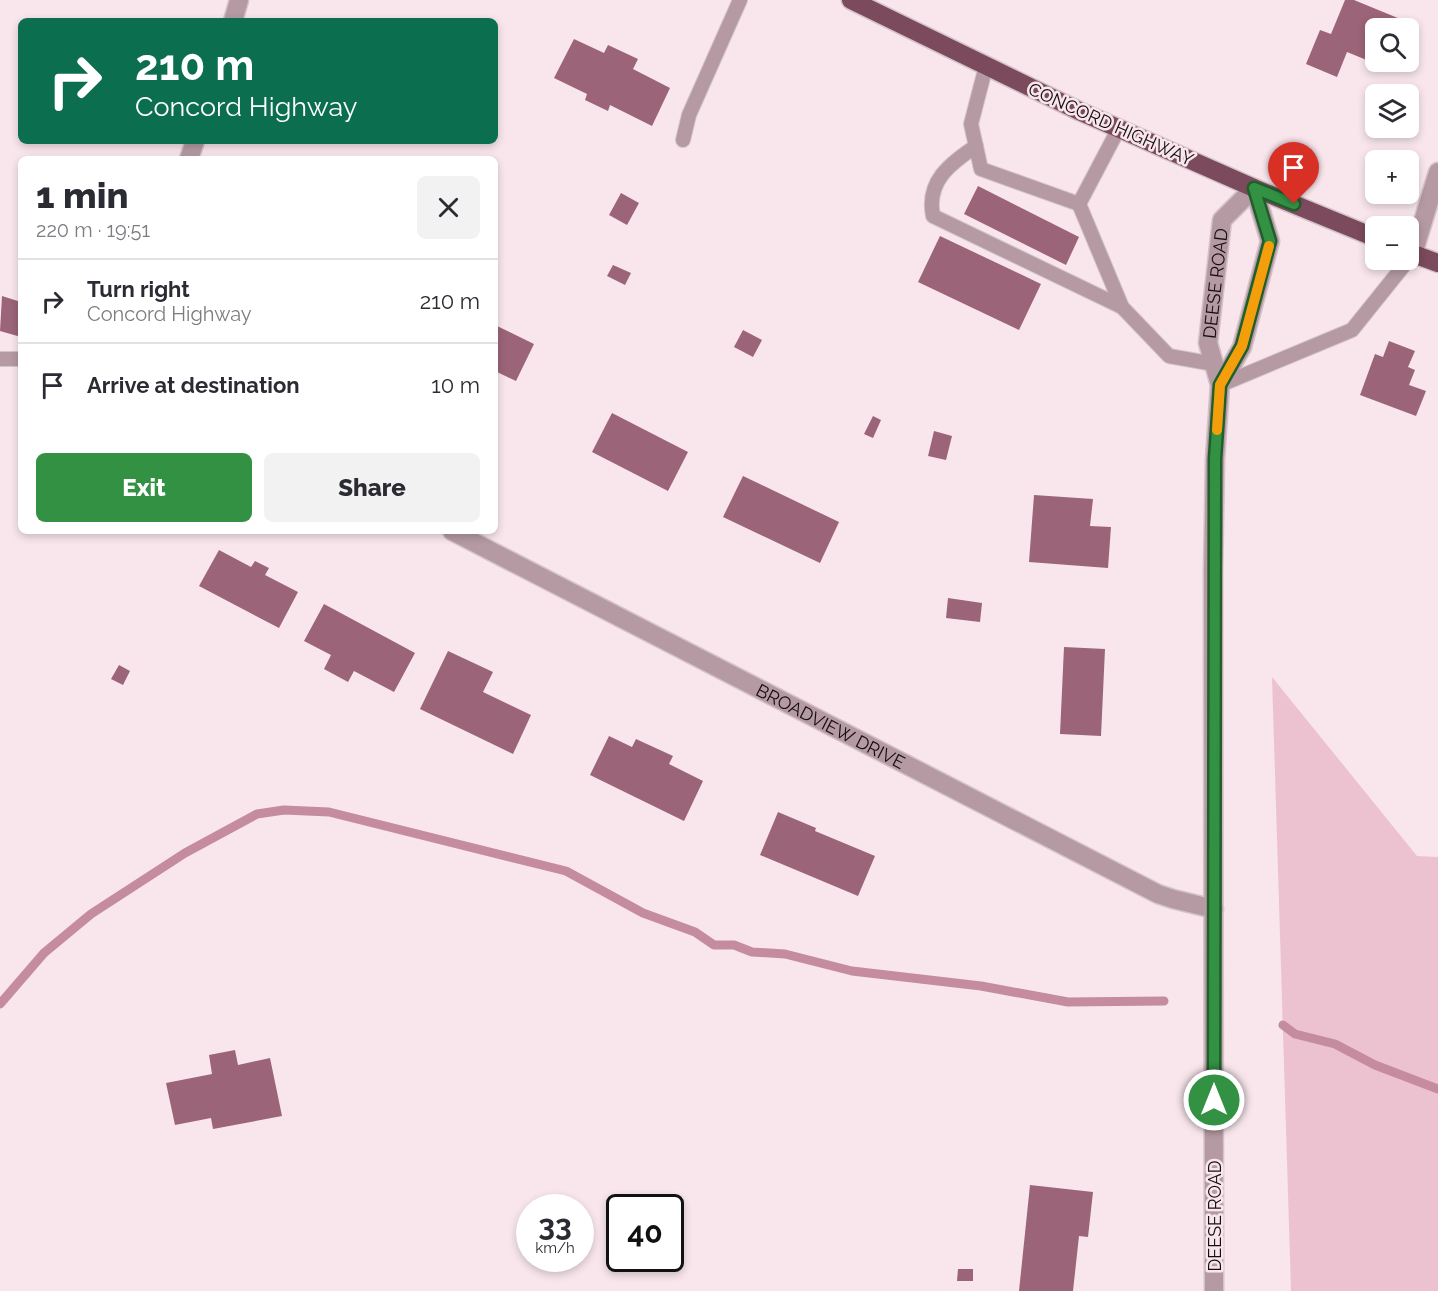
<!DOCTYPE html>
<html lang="en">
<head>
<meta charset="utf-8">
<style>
	:root { --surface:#fff; --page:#f2f2f3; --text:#2b2b33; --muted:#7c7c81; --line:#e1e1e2; --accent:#339144 }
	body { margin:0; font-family:Raleway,sans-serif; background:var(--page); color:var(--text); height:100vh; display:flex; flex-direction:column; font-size:22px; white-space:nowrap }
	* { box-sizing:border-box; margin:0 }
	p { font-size:20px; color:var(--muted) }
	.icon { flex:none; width:33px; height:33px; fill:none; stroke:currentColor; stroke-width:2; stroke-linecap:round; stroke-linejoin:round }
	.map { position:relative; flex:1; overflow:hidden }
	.details { position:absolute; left:18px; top:156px; width:480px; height:378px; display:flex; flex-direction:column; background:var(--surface); border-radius:9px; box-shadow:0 3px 9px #0003 }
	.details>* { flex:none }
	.guide { position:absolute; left:18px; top:18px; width:480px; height:126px; border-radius:9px; box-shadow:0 3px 9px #0003; background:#0b6e4f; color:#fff; overflow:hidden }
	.buttons { position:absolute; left:1365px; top:18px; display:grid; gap:12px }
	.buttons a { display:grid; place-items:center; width:54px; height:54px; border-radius:9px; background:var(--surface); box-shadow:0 3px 9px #0003; font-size:30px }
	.speed { position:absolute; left:516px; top:1194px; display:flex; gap:12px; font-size:30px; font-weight:700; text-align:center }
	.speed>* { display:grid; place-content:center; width:78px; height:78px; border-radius:50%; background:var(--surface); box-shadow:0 3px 9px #0003; line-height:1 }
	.speed small { font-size:15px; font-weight:400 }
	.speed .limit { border:3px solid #111; border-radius:9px; background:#fff; color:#111 }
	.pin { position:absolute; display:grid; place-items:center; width:51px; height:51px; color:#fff; margin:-62px -26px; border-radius:50% 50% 50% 0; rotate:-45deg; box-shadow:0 0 6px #0007 }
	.pin .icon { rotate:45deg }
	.me { position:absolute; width:66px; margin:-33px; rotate:0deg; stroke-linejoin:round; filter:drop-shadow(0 0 4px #0008) }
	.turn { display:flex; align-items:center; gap:21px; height:126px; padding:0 18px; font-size:27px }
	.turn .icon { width:78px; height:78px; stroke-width:2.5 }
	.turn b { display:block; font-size:42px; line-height:51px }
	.round { display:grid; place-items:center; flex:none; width:63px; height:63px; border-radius:9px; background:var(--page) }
	.head { display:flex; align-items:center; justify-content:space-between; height:102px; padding:0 18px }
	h1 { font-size:36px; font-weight:800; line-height:45px }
	.button { display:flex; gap:12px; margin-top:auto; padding:12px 18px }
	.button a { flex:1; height:69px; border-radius:9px; background:var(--accent); color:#fff; font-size:24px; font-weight:800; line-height:69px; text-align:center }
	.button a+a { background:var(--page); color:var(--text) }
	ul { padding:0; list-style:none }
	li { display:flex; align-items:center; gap:18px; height:84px; padding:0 18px; border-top:2px solid var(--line) }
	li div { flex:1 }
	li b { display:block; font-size:22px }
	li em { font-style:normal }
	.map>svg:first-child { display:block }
	.green { fill:#edc2d0 }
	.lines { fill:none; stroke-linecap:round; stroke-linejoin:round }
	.stream { stroke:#c58b9f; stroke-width:9 }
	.building { fill:#9c6478 }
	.service-casing { stroke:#d4c3c9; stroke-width:16 }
	.minor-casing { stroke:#d4c3c9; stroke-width:21 }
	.tertiary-casing { stroke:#d4c3c9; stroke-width:21 }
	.trunk-casing { stroke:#d4c3c9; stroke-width:21 }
	.service { stroke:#b59aa3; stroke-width:14 }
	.minor { stroke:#b59aa3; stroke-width:18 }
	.tertiary { stroke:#b59aa3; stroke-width:18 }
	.trunk { stroke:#7b4a5c; stroke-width:18 }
	.route-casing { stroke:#215e2c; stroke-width:15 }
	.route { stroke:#339144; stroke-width:10 }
	.slow { stroke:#f59e0b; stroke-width:10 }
	.labels { text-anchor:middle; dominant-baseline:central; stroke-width:5; stroke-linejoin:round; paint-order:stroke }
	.street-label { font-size:18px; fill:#140e10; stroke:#f8e6ec }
</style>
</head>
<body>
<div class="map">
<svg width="1438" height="1291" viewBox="0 0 1438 1291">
	<rect width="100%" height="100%" fill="#f8e6ec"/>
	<polygon class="green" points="1272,677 1417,856 1438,857 1438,1291 1291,1291"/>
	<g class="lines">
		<g class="stream">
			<polyline points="0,1004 44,953 91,914 185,853 257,814 284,810 329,812 566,871 643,913 695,932 714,945 734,945 752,952 785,954 852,971 981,986 1068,1002 1164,1001"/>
			<polyline points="1283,1025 1295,1034 1335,1044 1375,1065 1438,1089"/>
		</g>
	</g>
	<g class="building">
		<polygon points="1345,0 1354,0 1410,23 1408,28 1376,28 1376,62 1394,62 1391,70 1347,52 1337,77 1306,64 1320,30 1331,34"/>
		<polygon points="574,39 604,53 608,45 638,59 633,69 670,88 652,126 610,105 608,111 585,100 587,94 554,78"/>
		<polygon points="978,186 1079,237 1066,265 964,214"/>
		<polygon points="621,193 639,203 627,225 609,215"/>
		<polygon points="940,236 1041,284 1019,330 918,282"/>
		<polygon points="613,265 631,273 625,285 607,276"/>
		<polygon points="2,296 21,302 21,337 0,331"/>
		<polygon points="495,325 534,344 516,381 495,371"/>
		<polygon points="743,330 762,340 753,357 734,347"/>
		<polygon points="1389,341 1415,351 1408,367 1415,370 1409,385 1426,391 1416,416 1360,395 1375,354 1383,357"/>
		<polygon points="612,413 688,452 668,491 592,452"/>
		<polygon points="873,416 881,420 873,438 864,434"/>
		<polygon points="934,431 952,436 946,460 928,456"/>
		<polygon points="743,476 839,522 820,563 723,517"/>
		<polygon points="1034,495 1093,499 1090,526 1111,527 1108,568 1029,562"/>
		<polygon points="219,550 251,567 255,561 269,568 265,575 298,592 279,628 199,586"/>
		<polygon points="948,598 982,603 980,622 946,618"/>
		<polygon points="324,604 415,653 394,692 354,671 348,682 324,669 331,655 304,641"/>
		<polygon points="1064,647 1105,649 1101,736 1060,734"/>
		<polygon points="448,651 493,672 483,692 531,715 513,754 420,709"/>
		<polygon points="119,665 130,671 123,685 111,679"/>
		<polygon points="609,736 632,747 636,739 673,756 669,764 703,781 684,821 590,775"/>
		<polygon points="778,812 816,828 815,831 875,856 858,896 760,855"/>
		<polygon points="235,1050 238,1065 270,1058 282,1116 213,1129 211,1118 175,1125 166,1083 212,1074 209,1055"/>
		<polygon points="1030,1185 1093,1192 1088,1237 1079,1236 1073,1291 1019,1291"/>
		<polygon points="958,1269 973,1269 973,1281 957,1281"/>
	</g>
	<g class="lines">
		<g class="service-casing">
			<g id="service">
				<polyline points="986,66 971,124 981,169 1079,204 1119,128"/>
				<polyline points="683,140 689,115 740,0"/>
				<path d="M976 146C950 164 926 181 933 216L1122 307"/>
				<polyline points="1079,204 1122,307 1169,356 1214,364"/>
				<polyline points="0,359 21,359"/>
				<polyline points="1220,385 1352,330 1413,254"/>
			</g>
		</g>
		<g class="minor-casing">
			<g id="minor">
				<polyline points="233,21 239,0"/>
				<polyline points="189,159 195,141"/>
				<polyline points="1413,254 1438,172"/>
				<path id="s1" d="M452 531 1158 894 1173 899 1214 909"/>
			</g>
		</g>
		<g class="tertiary-casing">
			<g id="tertiary">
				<path id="s2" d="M1214 1291 1213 573 1215 459 1220 385 1208 343 1222 220 1254 188 1270 241 1242 347 1220 385"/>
			</g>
		</g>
		<g class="trunk-casing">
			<g id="trunk">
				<polyline points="851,0 1079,111 1254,188 1376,238"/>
				<polyline points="1408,252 1438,263"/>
			</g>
		</g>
		<use href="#service" class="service"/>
		<use href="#minor" class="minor"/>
		<use href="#tertiary" class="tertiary"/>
		<use href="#trunk" class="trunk"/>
	</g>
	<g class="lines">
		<g class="route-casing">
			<polyline id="route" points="1214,1100 1215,459 1220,385 1242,346 1270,241 1254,188 1294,204"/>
		</g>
		<use href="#route" class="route"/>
		<polyline class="slow" points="1217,430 1220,385 1242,346 1269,246"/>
	</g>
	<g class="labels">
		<g class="street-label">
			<text transform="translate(1111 124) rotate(24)">CONCORD HIGHWAY</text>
			<text stroke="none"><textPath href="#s2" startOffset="1010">DEESE ROAD</textPath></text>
			<text stroke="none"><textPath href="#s1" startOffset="426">BROADVIEW DRIVE</textPath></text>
			<text transform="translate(1214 1216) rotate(-90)">DEESE ROAD</text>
		</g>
	</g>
</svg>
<div class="buttons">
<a><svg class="icon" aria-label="search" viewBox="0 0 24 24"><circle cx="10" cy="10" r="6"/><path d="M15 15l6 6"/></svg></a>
<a><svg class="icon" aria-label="layers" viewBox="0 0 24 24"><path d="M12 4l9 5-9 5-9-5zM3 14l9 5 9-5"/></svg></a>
<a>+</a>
<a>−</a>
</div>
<div class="speed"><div>33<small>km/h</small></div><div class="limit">40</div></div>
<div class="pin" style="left:1294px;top:204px;background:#d93025"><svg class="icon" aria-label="arrive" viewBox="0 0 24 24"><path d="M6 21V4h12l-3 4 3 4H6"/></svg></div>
<svg class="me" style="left:1214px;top:1100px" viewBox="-20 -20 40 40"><circle r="17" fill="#339144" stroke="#fff" stroke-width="3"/><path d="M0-11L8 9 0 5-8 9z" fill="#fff"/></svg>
<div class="guide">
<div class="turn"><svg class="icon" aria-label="right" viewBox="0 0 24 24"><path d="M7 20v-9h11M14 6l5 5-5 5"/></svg><div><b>210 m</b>Concord Highway</div></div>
</div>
<section class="details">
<div class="head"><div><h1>1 min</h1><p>220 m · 19:51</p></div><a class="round"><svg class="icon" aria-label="close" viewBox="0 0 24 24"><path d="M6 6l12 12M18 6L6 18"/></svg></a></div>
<ul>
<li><svg class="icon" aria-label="right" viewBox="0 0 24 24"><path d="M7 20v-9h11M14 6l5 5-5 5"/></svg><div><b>Turn right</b><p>Concord Highway</p></div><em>210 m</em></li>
<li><svg class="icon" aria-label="arrive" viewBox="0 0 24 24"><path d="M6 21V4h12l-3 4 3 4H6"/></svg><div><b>Arrive at destination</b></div><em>10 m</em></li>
</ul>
<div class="button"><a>Exit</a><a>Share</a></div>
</section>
</div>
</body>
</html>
